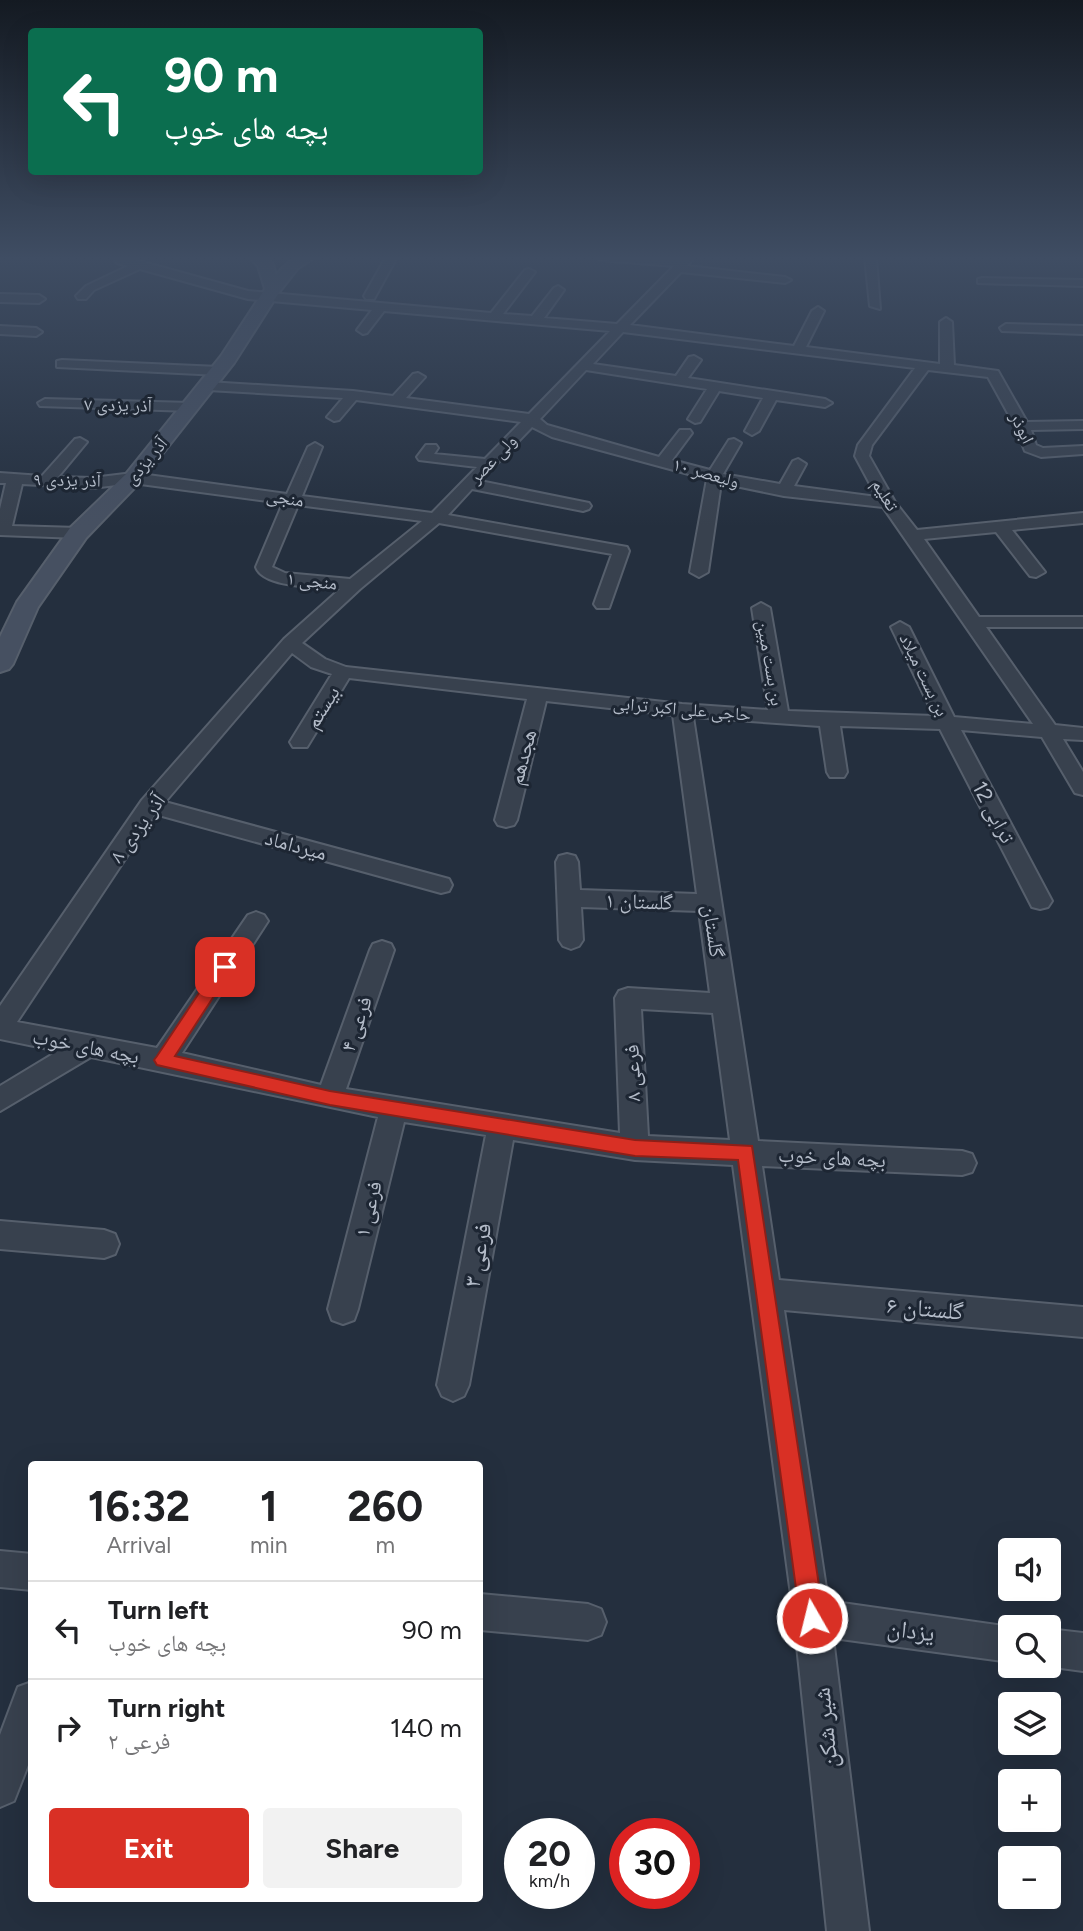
<!DOCTYPE html>
<html lang="en">
<head>
<meta charset="utf-8">
<style>
	:root { --surface:#fff; --page:#f2f2f2; --text:#202124; --muted:#757577; --line:#e0e0e0; --accent:#d93025 }
	body { margin:0; font-family:Figtree,"Noto Naskh Arabic",sans-serif; background:var(--page); color:var(--text); height:100vh; display:flex; flex-direction:column; font-size:26px; white-space:nowrap }
	* { box-sizing:border-box; margin:0 }
	p { font-size:23px; color:var(--muted) }
	.icon { flex:none; width:38px; height:38px; fill:none; stroke:currentColor; stroke-width:2; stroke-linecap:round; stroke-linejoin:round }
	.map { position:relative; flex:1; overflow:hidden }
	.sheet { position:absolute; left:28px; top:1461px; width:455px; height:441px; display:flex; flex-direction:column; background:var(--surface); border-radius:7px; box-shadow:0 7px 28px #0002 }
	.sheet>* { flex:none }
	.guide { position:absolute; left:28px; top:28px; width:455px; height:147px; border-radius:7px; box-shadow:0 7px 28px #0002; background:#0b6e4f; color:#fff; overflow:hidden }
	.fabs { position:absolute; left:998px; top:1538px; display:grid; gap:14px }
	.fabs a { display:grid; place-items:center; width:63px; height:63px; border-radius:7px; background:var(--surface); box-shadow:0 7px 28px #0002; font-size:35px }
	.speed { position:absolute; left:504px; top:1818px; display:flex; gap:14px; font-size:35px; font-weight:700; text-align:center }
	.speed>* { display:grid; place-content:center; width:91px; height:91px; border-radius:50%; background:var(--surface); box-shadow:0 7px 28px #0002; line-height:1 }
	.speed small { font-size:18px; font-weight:400 }
	.speed .limit { border:10px solid #d22; background:#fff; color:#111 }
	.pin { position:absolute; display:grid; place-items:center; width:60px; height:60px; color:#fff; margin:-30px; border-radius:14px; box-shadow:0 4px 10px #0006 }
	.me { position:absolute; width:77px; margin:-38px; rotate:352deg; stroke-linejoin:round; filter:drop-shadow(0 0 5px #0008) }
	.turn { display:flex; align-items:center; gap:24px; height:147px; padding:0 21px; font-size:32px }
	.turn .icon { width:91px; height:91px; stroke-width:2.5 }
	.turn b { display:block; font-size:49px; line-height:60px }
	.eta { display:flex; justify-content:space-evenly; align-items:center; height:119px; text-align:center }
	.eta b { font-size:42px; font-weight:700; line-height:49px }
	.primary-button { display:flex; gap:14px; margin-top:auto; padding:14px 21px }
	.primary-button a { flex:1; height:80px; border-radius:7px; background:var(--accent); color:#fff; font-size:28px; font-weight:700; line-height:80px; text-align:center }
	.primary-button a+a { background:var(--page); color:var(--text) }
	ul { padding:0; list-style:none }
	li { display:flex; align-items:center; gap:21px; height:98px; padding:0 21px; border-top:2px solid var(--line) }
	li div { flex:1 }
	li b { display:block; font-size:26px }
	li em { font-style:normal }
	.map>svg:first-child { display:block }
	.lines { fill:none; stroke-linecap:round; stroke-linejoin:round }
	.street-casing { stroke:#565f6c; stroke-width:4 }
	.secondary-casing { stroke:#565f6c; stroke-width:4 }
	.street { fill:#38414e; fill-rule:evenodd }
	.secondary { fill:#465061; fill-rule:evenodd }
	.route { fill:#d93025; stroke:#8d1f18; stroke-width:2 }
	.labels { text-anchor:middle; dominant-baseline:central; stroke-width:6; stroke-linejoin:round; paint-order:stroke }
	.far-street-label { font-size:18px; fill:#b4bcc9; stroke:#1d2633 }
	.street-label { font-size:21px; fill:#b4bcc9; stroke:#1d2633 }
	.near-street-label { font-size:24px; fill:#b4bcc9; stroke:#1d2633 }
</style>
</head>
<body>
<div class="map">
<svg width="1083" height="1931" viewBox="0 0 1083 1931">
	<rect width="100%" height="100%" fill="#242f3e"/>
	<g class="lines">
		<g class="street-casing">
			<g id="street">
				<path d="M114 257H125L248 291 491 313 525 270 529 269 535 272 503 314 532 316 554 288 558 286 564 290 544 318 617 324 674 266 601 260 596 257 680 259 694 257 687 266 785 277 791 280 785 283 681 272 630 325 794 346 812 311 818 307 824 311 806 347 940 364V322L946 318 952 322 954 365 998 371 1027 422 1083 421V429L1031 430 1036 445 1043 448 1083 446V454L1041 457 1025 451 1015 426 988 377 928 370 872 445 869 456 895 502 917 530 1083 513V523L1012 530 1045 572 1036 577 1030 576 996 532 924 539 979 617H1083V627H986L1055 725 1083 728V740L1063 739 1083 772V795L1075 793 1042 737 961 730 1052 901 1048 907 1040 909 1032 907 940 729 840 726 847 772 844 777H830L827 772 820 726 693 717 758 1141 962 1151 972 1154 976 1163 972 1172 962 1175 762 1166 779 1280 1083 1307V1337L784 1310 828 1601 1018 1628H1010V1662L833 1638 869 1931H827L794 1617 733 1165 635 1160 513 1140 469 1385 464 1396 453 1401 442 1396 437 1385 486 1135 404 1122 358 1309 354 1320 343 1324 332 1320 328 1309 378 1117 91 1057 0 1111V1086L58 1051 0 1039V1006L142 800 284 639 340 589C320 587 263 588 256 567L283 503 133 483 92 488 22 484 12 526 78 528 86 533 78 538 0 535V509L6 483H0V473L42 476 75 439 80 438 87 442 58 477 92 478 133 473 287 494 308 447 315 443 322 447 302 496 432 513 477 467 419 460 417 457 426 445H436L438 448 434 454 485 459 521 422 356 400 339 420 334 421 327 417 343 398 208 390 201 386 208 382 353 391 393 396 413 374 418 373 425 377 406 398 529 414 610 331 384 311 367 333 363 334 357 330 372 310 248 299 140 269 94 290 86 299H78L76 296 86 286 128 266 117 263ZM623 332 915 368 858 445 855 456 877 497 794 486 806 464 798 459 793 461 780 484 723 474 741 443 734 439 729 440 710 470 672 460 692 433 690 430H680L659 457 547 425 540 419 586 370 707 389 688 419 695 423 700 422 719 391 763 398 745 431 752 435 759 431 776 400 825 407 832 403 825 399 688 378 701 360 694 356 689 357 676 376 593 364ZM532 427 552 437 707 479 690 572 699 577 708 572 721 483 784 496 883 507 1033 724 954 717 909 627 900 622 891 627 934 716 788 711 770 608 761 603 752 608 768 710 682 704 346 667 325 659 302 643 360 589 439 523 612 554 594 604 597 608H609L629 551 627 547 448 515 472 489 583 511 589 509 591 506 589 503 480 481ZM298 505 422 521 350 579 285 573 272 567ZM292 653 311 667 332 674 290 742 293 747H307L349 678 527 699 495 820 498 825 506 827 514 825 517 820 546 701 673 715 697 894 580 890 578 862 575 856 567 854 559 856 556 862 559 940 563 946 571 949 579 946 583 940 581 907 699 911 710 993 628 988 619 991 615 998 620 1133 346 1089 394 950 391 944 382 941 373 944 370 950 321 1085 182 1053 268 921 264 915 256 912 248 915 157 1048 17 1022 155 814 441 893 449 891 452 885 449 879 165 802ZM641 1009 713 1013 730 1140 648 1136Z"/>
				<polygon points="386,257 397,257 374,299 366,299 364,296"/>
				<polygon points="865,257 876,257 880,309 870,306"/>
				<polygon points="982,278 1083,280 1083,286 978,283 978,279"/>
				<polygon points="0,294 39,295 45,299 39,303 0,302"/>
				<polygon points="1006,324 1083,326 1083,334 1002,331 1000,328"/>
				<polygon points="0,326 36,328 42,332 36,336 0,334"/>
				<polygon points="62,360 219,367 226,371 219,375 57,367 57,361"/>
				<polygon points="45,399 191,403 198,407 191,411 40,406 38,403"/>
				<polygon points="0,1221 104,1230 115,1234 119,1244 115,1254 104,1258 0,1249"/>
				<polygon points="0,1551 32,1554 32,1590 0,1587"/>
				<polygon points="480,1594 588,1604 601,1609 606,1622 601,1635 588,1640 480,1630"/>
				<polygon points="1048,1629 1083,1633 1083,1671 1046,1666"/>
				<polygon points="32,1682 32,1755 14,1801 0,1807 0,1735 18,1687"/>
			</g>
		</g>
		<g class="secondary-casing">
			<path id="secondary" d="M249 257H265L273 264 276 275C289 260 295 256 315 257L298 268 280 291 234 363 140 482 86 538 38 607 13 664 9 669 0 672V637L17 602 70 528 126 474 221 356 265 289 258 266Z"/>
		</g>
		<use href="#street" class="street"/>
		<use href="#secondary" class="secondary"/>
	</g>
	<linearGradient id="sky" x2="0" y2="1"><stop stop-color="#141a22"/><stop offset="0.49" stop-color="#3f4d63"/><stop offset="1" stop-color="#3f4d63" stop-opacity="0"/></linearGradient>
	<rect width="1083" height="527" fill="url(#sky)"/>
	<polygon class="route" points="225,961 233,967 175,1056 330,1091 635,1140 752,1146 824,1618 821,1626 812,1629 804,1626 800,1618 738,1160 635,1156 330,1105 157,1065 154,1060 157,1056 219,963"/>
	<g class="labels">
		<g class="far-street-label">
			<text transform="translate(118 405) rotate(1)">آذر یزدی ۷</text>
			<text transform="translate(1022 428) rotate(64)">ابوذر</text>
			<text transform="translate(493 459) rotate(-46)">ولی عصر</text>
			<text transform="translate(146 461) rotate(-50)">آذر یزدی</text>
			<text transform="translate(706 473) rotate(16)">۱۰ ولیعصر</text>
			<text transform="translate(67 480) rotate(1)">آذر یزدی ۹</text>
			<text transform="translate(885 495) rotate(58)">تعلیم</text>
			<text transform="translate(285 498) rotate(8)">منجی</text>
			<text transform="translate(312 581) rotate(6)">منجی ۱</text>
			<text transform="translate(770 663) rotate(80)">بن بست مبین</text>
			<text transform="translate(924 675) rotate(64)">بن بست میلاد</text>
			<text transform="translate(682 709) rotate(5)">حاجی علی اکبر ترابی</text>
		</g>
		<g class="street-label">
			<text transform="translate(322 707) rotate(-58)">بیستم</text>
			<text transform="translate(522 757) rotate(-75)">هجدهم</text>
			<text transform="translate(994 812) rotate(62)">ترابی 12</text>
			<text transform="translate(137 828) rotate(-54)">۸ آذر یزدی</text>
			<text transform="translate(296 845) rotate(15)">میرداماد</text>
			<text transform="translate(639 901) rotate(2)">گلستان ۱</text>
			<text transform="translate(714 931) rotate(82)">گلستان</text>
			<text transform="translate(356 1024) rotate(-71)">فرعی ۴</text>
			<text transform="translate(86 1046) rotate(11)">بچه های خوب</text>
			<text transform="translate(632 1073) rotate(-92)">فرعی ۸</text>
			<text transform="translate(832 1157) rotate(3)">بچه های خوب</text>
			<text transform="translate(368 1209) rotate(-76)">فرعی ۱</text>
		</g>
		<g class="near-street-label">
			<text transform="translate(477 1255) rotate(-79)">فرعی ۳</text>
			<text transform="translate(925 1308) rotate(5)">گلستان ۶</text>
			<text transform="translate(911 1630) rotate(7)">یزدان</text>
			<text transform="translate(825 1728) rotate(-96)">شیر شکن</text>
		</g>
	</g>
</svg>
<div class="fabs">
<a><svg class="icon" aria-label="sound" viewBox="0 0 24 24"><path d="M4 9h4l5-4v14l-5-4H4zM17 9q2 3 0 6"/></svg></a>
<a><svg class="icon" aria-label="search" viewBox="0 0 24 24"><circle cx="10" cy="10" r="6"/><path d="M15 15l6 6"/></svg></a>
<a><svg class="icon" aria-label="layers" viewBox="0 0 24 24"><path d="M12 4l9 5-9 5-9-5zM3 14l9 5 9-5"/></svg></a>
<a>+</a>
<a>−</a>
</div>
<div class="speed"><div>20<small>km/h</small></div><div class="limit">30</div></div>
<div class="pin" style="left:225px;top:967px;background:#d93025"><svg class="icon" aria-label="arrive" viewBox="0 0 24 24"><path d="M6 21V4h12l-3 4 3 4H6"/></svg></div>
<svg class="me" style="left:812px;top:1618px" viewBox="-20 -20 40 40"><circle r="17" fill="#d93025" stroke="#fff" stroke-width="3"/><path d="M0-11L8 9 0 5-8 9z" fill="#fff"/></svg>
<div class="guide">
<div class="turn"><svg class="icon" aria-label="left" viewBox="0 0 24 24"><path d="M17 20v-9H6M10 6l-5 5 5 5"/></svg><div><b>90 m</b>بچه های خوب</div></div>
</div>
<section class="sheet">
<div class="eta">
<div><b>16:32</b><p>Arrival</p></div>
<div><b>1</b><p>min</p></div>
<div><b>260</b><p>m</p></div>
</div>
<ul>
<li><svg class="icon" aria-label="left" viewBox="0 0 24 24"><path d="M17 20v-9H6M10 6l-5 5 5 5"/></svg><div><b>Turn left</b><p>بچه های خوب</p></div><em>90 m</em></li>
<li><svg class="icon" aria-label="right" viewBox="0 0 24 24"><path d="M7 20v-9h11M14 6l5 5-5 5"/></svg><div><b>Turn right</b><p>فرعی ۲</p></div><em>140 m</em></li>
</ul>
<div class="primary-button"><a>Exit</a><a>Share</a></div>
</section>
</div>
</body>
</html>
